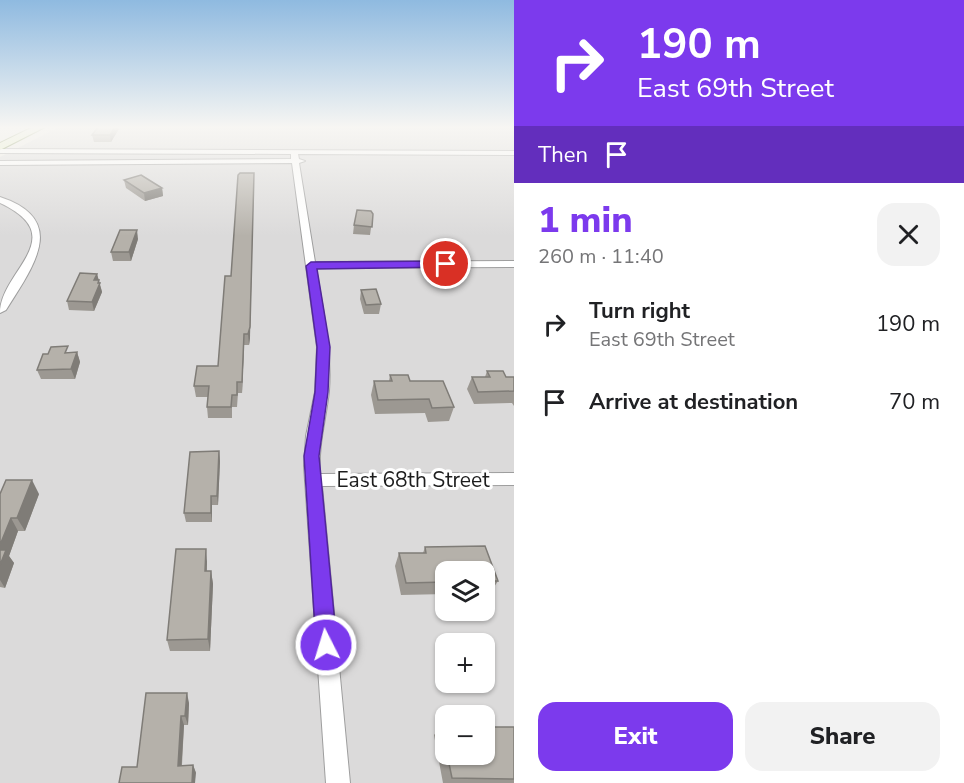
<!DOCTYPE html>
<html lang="en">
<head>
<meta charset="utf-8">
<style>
	:root { --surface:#fff; --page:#f2f2f2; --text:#202124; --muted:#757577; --accent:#7c3aed }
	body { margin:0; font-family:"Nunito Sans",sans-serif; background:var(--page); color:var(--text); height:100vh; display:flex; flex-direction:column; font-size:22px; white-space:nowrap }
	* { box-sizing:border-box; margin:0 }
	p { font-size:20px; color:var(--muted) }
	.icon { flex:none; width:33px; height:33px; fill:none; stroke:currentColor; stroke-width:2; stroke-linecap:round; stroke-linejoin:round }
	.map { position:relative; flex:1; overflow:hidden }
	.details { display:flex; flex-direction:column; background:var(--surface); width:450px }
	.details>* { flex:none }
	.banner { background:#7c3aed; color:#fff; overflow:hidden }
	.buttons { position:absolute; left:435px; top:561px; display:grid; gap:12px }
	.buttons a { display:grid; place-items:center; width:60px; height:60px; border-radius:12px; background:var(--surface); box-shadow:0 2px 4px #0004; font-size:30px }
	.pin { position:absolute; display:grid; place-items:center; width:51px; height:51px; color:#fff; margin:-26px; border:3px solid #fff; border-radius:50%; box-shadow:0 2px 6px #0007 }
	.me { position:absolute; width:66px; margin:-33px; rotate:355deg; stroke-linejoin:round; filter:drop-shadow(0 0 4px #0008) }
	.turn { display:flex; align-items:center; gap:21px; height:126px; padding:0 24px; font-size:27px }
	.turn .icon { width:78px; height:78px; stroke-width:2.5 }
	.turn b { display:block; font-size:42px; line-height:51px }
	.then { display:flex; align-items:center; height:57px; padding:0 24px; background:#0003; gap:12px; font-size:22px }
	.round { display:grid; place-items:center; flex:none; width:63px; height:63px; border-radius:18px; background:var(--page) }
	.summary { display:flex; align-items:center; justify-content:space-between; height:102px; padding:0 24px }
	h1 { font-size:36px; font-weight:800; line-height:45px; color:var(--accent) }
	.cta { display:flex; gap:12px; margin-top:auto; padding:12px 24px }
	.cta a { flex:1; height:69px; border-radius:18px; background:var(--accent); color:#fff; font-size:24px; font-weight:800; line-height:69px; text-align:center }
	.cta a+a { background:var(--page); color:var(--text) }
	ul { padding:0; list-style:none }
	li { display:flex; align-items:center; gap:18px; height:78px; padding:0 24px }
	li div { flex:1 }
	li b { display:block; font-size:22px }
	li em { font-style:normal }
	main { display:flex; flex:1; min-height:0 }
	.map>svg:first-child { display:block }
	.residential { fill:#dbdada; fill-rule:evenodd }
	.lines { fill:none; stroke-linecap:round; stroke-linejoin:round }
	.minor-casing { stroke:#9e9e9e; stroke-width:2 }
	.secondary-casing { stroke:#4d6611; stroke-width:2 }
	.minor { fill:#fff; fill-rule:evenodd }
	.secondary { fill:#e5f1bd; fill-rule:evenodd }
	.wall { fill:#9c9892 }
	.shaded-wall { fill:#7f7c77 }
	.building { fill:#b5b1aa; stroke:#7f7c77; stroke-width:1.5 }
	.route { fill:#7c3aed; stroke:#51269a; stroke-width:1.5 }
	.labels { text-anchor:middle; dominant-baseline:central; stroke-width:6; stroke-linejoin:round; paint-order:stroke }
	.street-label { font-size:21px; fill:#1d1d1d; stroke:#fff }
</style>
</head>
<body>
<main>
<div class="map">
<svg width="514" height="783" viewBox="0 0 514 783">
	<rect width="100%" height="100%" fill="#edebe4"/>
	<path class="residential" d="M59 127H514V783H0V157ZM446 572H484V610H446ZM446 644H484V682H446ZM446 716H484V754H446Z"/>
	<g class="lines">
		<g class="minor-casing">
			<g id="minor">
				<path d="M0 149 514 151V155L298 154 299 159 305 161 299 163 315 262 514 261V267L316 268C323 309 332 350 329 391 326 420 318 445 320 474L514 473V485L322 486 350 783H326L304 466 306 436 315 392 317 347 292 163 0 165V161L291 159V154L0 153Z"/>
				<path d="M0 197C70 220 32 268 6 310L0 313C0 271 73 237 0 203Z"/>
			</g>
		</g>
		<g class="secondary-casing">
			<polygon id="secondary" points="33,127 45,127 0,150 0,143"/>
		</g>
		<use href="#minor" class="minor"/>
		<use href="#secondary" class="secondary"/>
	</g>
	<g class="wall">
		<polygon points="98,127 120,127 111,142 94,142 92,135"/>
		<polygon points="124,180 162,188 163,196 145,201 126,188"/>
		<polygon points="373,214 370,235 353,234 354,225"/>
		<polygon points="138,239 131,261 113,261 111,252"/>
		<polygon points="97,274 102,292 94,311 69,310 67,301"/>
		<polygon points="225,276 250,338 249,345 244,345 242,393 238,393 237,407 232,407 232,418 208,418 207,407 208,397 196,397 194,386 218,366"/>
		<polygon points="361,290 381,304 379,314 364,314 360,299"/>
		<polygon points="69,352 77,352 80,362 75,379 41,379 37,370"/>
		<polygon points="487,371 506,377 514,377 514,406 512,403 474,404 467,389 472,377 485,377"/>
		<polygon points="390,375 410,381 454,407 449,421 428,422 425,413 375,414 371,395 374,381 389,381"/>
		<polygon points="219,451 220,461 218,505 212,505 212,522 186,522 184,513"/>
		<polygon points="0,494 39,494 25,531 18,531 9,556 14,563 5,588 0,587"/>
		<polygon points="485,546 498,581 490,593 484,593 484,572 446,572 446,594 401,595 395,566 399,553 423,553 425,547"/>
		<polygon points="207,562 207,571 211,571 213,584 210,651 170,651 167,640"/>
		<polygon points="189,703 188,725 184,725 182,765 193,765 196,773 137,767"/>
		<polygon points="441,726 446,726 446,754 484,754 514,727 514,783 443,783 434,735"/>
	</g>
	<g class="shaded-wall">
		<polygon points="115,127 120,127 111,142 110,135"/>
		<polygon points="254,173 250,338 249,345 248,334"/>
		<polygon points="162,188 163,196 145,201 144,193"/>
		<polygon points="137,230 138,239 131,261 129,252"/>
		<polygon points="97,274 102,292 94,311 92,302 94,280"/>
		<polygon points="244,334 244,345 242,393 242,382"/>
		<polygon points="77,352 80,362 75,379 71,369"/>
		<polygon points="219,451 220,461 218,505 217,496"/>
		<polygon points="32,480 39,494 25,531 17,518"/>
		<polygon points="211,496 212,505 212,522 211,513"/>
		<polygon points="11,518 18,531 9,556 14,563 5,588 0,580 0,545"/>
		<polygon points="206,549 207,562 206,584 205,571"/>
		<polygon points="211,571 213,584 210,651 208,639"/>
		<polygon points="187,693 189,703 188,725 185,716"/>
		<polygon points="181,716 184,725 181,773 178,766"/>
		<polygon points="193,765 196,773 195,783 192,783"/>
	</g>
	<g class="building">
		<polygon points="98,127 115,127 110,135 92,135"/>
		<polygon points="240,173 254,173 250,327 248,334 244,334 242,382 237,382 237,395 232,395 231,407 207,407 209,386 194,386 197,366 218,366 225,276 231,276 238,175"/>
		<polygon points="141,175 162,188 144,193 124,180"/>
		<polygon points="357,210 371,211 373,214 372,227 354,225"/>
		<polygon points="120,230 137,230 129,252 111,252"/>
		<polygon points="80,273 97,274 94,280 99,280 98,283 100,283 92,302 67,301"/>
		<polygon points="376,289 381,304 366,305 361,290"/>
		<polygon points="68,346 65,353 77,352 71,369 37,370 43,354 48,354 51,347"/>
		<polygon points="487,371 503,371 506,377 514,377 514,391 478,392 472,377 490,377"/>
		<polygon points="390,375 408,375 410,381 443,381 454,407 432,408 429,399 378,400 374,381 392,381"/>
		<polygon points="219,451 217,496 211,496 211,513 184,513 190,452"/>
		<polygon points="6,480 32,480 17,518 11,518 0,545 0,494"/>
		<polygon points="485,546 498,581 484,581 484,572 446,572 446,582 406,583 399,553 426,553 425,547"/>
		<polygon points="176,549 206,549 205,571 211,571 208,639 167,640"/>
		<polygon points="0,550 6,550 0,565"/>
		<polygon points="146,693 187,693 185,716 181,716 178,766 193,765 192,783 119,783 122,767 137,767"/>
		<polygon points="441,726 446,726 446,746"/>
		<polygon points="484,727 514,727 514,779 452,778 447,754 484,754"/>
	</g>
	<linearGradient id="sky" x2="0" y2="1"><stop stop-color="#8fbae0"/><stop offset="0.54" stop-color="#f7f6f3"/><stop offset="1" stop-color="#f7f6f3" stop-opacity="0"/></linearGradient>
	<rect width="514" height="236" fill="url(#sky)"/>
	<polygon class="route" points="446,261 450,262 450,267 317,269 330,347 328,392 319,456 337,645 334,652 326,655 319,652 316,645 304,456 315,392 317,347 306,266 311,262"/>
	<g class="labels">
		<g class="street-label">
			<text x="413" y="480">East 68th Street</text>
		</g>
	</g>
</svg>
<div class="buttons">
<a><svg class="icon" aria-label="layers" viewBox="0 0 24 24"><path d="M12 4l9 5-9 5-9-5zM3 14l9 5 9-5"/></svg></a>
<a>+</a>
<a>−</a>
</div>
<div class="pin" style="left:446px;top:264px;background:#d93025"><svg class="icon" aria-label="arrive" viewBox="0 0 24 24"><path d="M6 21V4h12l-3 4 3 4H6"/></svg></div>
<svg class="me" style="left:326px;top:645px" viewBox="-20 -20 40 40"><circle r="17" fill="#7c3aed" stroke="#fff" stroke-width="3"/><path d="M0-11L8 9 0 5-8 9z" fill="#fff"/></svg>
</div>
<section class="details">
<div class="banner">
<div class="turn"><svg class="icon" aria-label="right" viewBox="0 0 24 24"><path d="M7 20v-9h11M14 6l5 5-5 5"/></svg><div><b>190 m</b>East 69th Street</div></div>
<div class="then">Then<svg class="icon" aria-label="arrive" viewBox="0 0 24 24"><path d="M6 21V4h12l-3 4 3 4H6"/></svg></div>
</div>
<div class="summary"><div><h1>1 min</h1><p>260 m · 11:40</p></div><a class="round"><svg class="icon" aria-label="close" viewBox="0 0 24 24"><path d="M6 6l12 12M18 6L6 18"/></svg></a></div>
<ul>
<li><svg class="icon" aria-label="right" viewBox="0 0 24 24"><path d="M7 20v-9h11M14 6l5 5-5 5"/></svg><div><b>Turn right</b><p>East 69th Street</p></div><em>190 m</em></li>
<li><svg class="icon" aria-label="arrive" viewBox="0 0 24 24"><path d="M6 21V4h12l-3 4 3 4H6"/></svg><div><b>Arrive at destination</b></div><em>70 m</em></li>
</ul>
<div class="cta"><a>Exit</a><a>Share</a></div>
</section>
</main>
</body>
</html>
